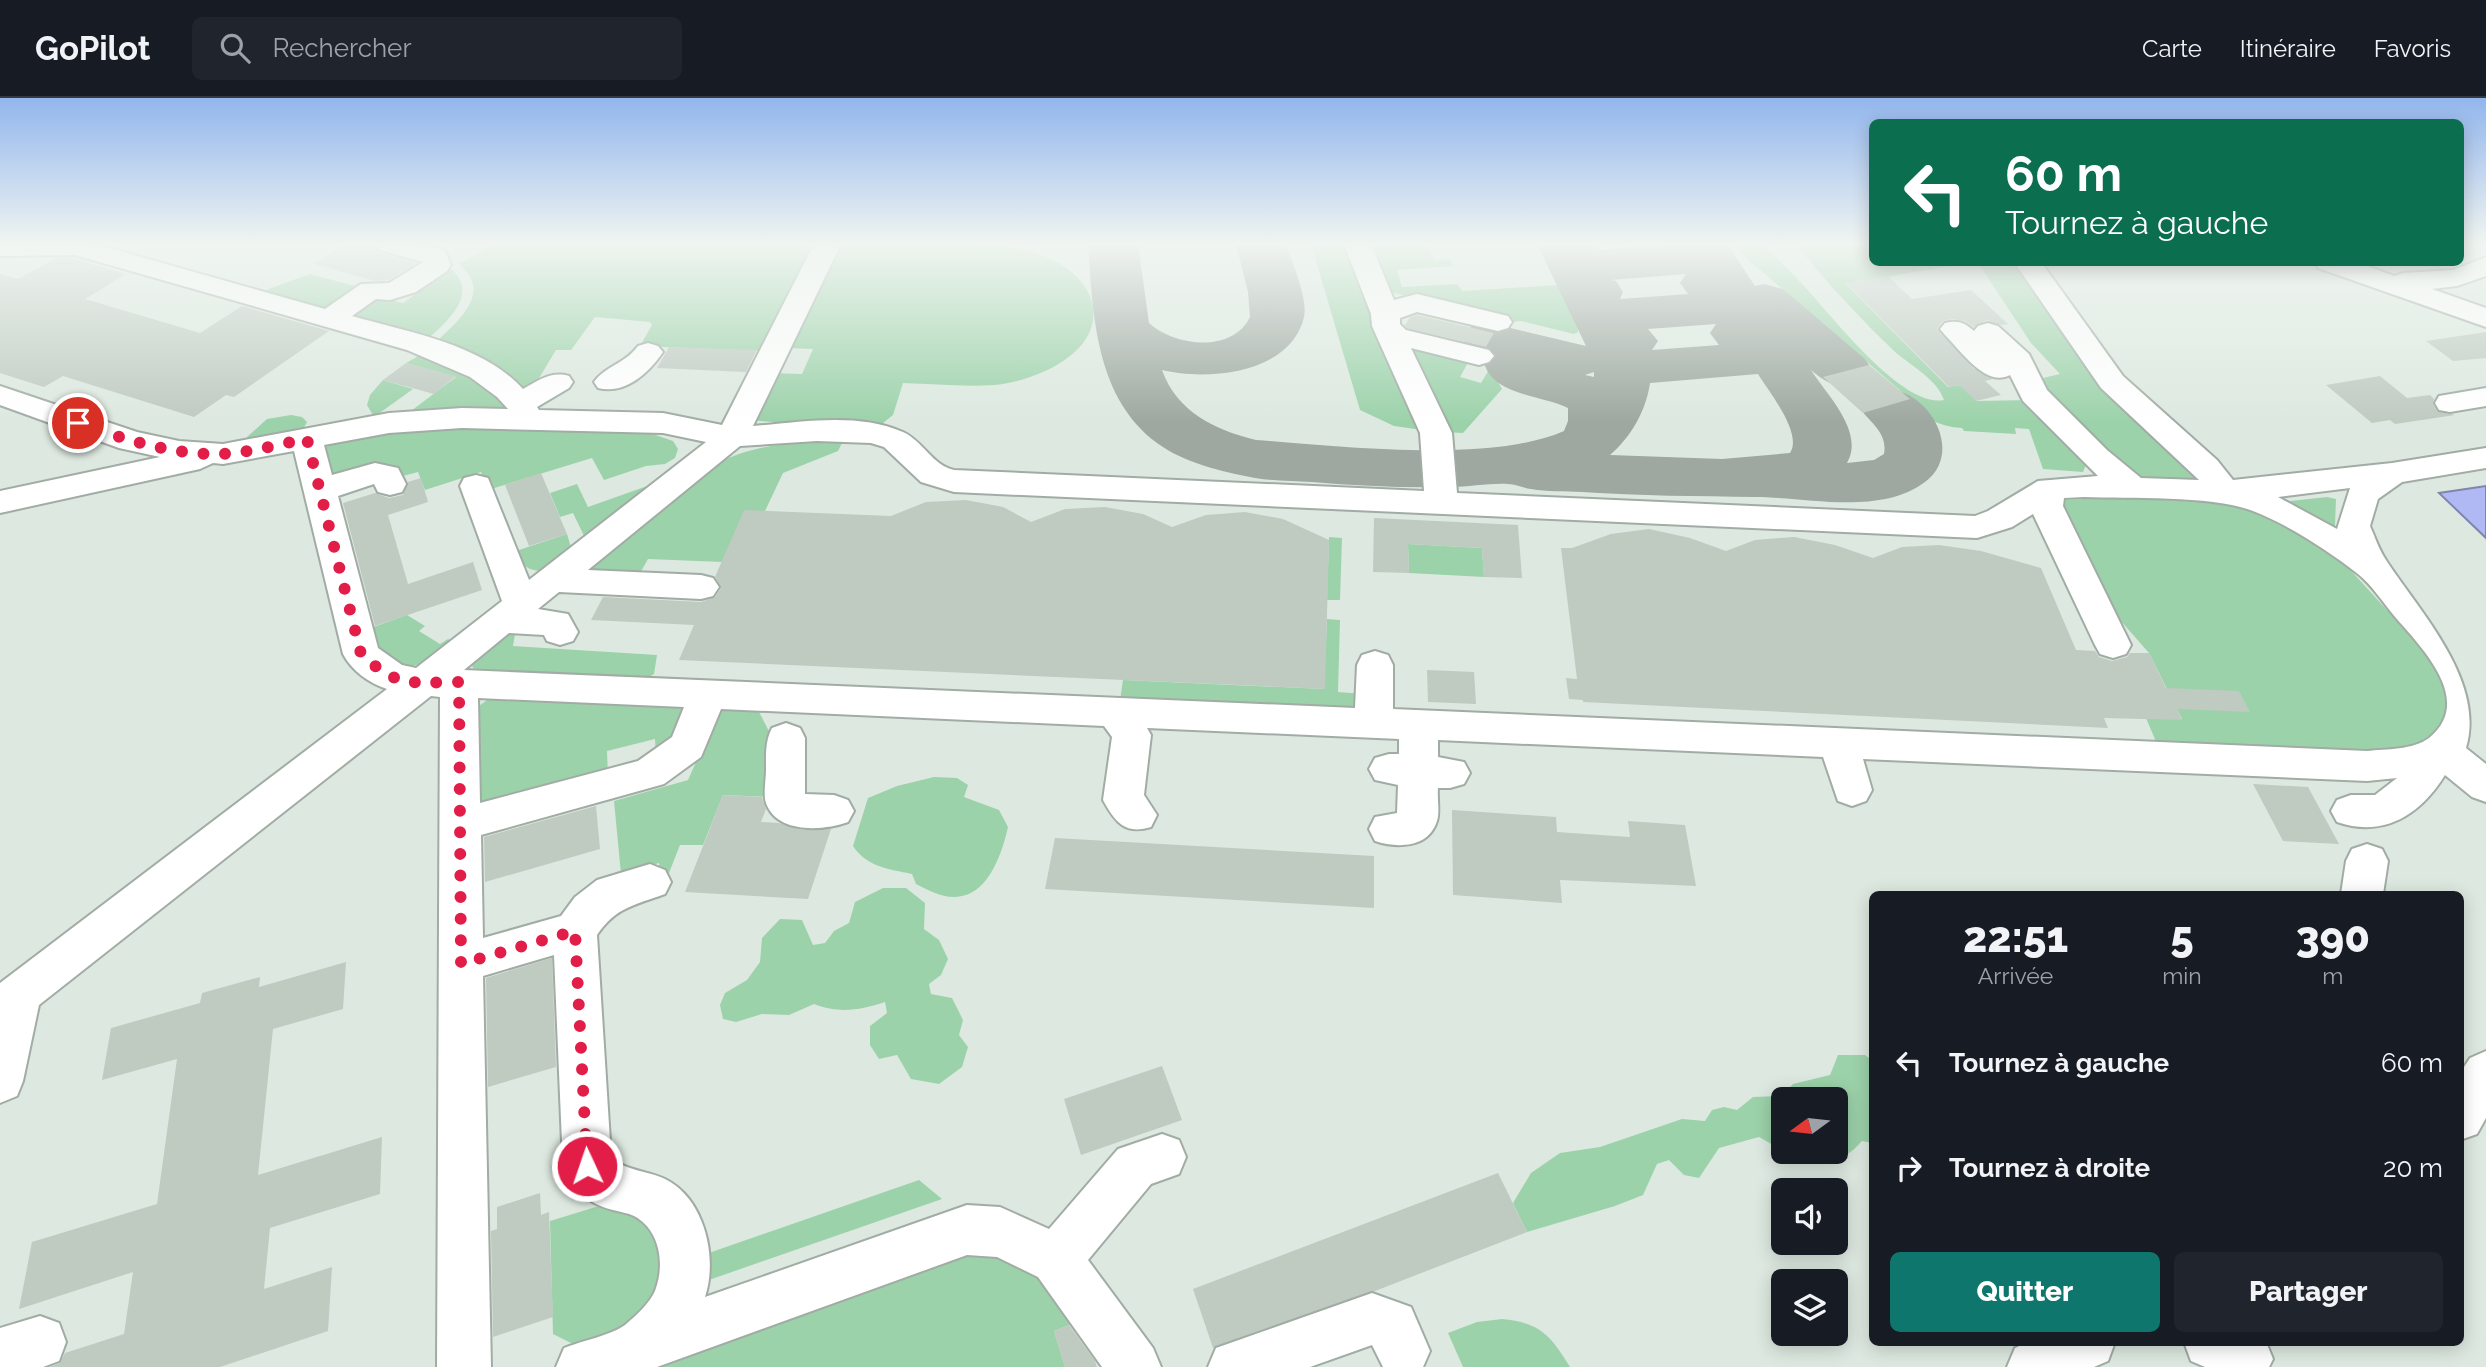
<!DOCTYPE html>
<html lang="fr">
<head>
<meta charset="utf-8">
<style>
	:root { --surface:#171b24; --page:#20242c; --text:#f1f3f6; --muted:#9ea1a6; --line:#363941; --accent:#0f766e }
	body { margin:0; font-family:Raleway,sans-serif; background:var(--page); color:var(--text); height:100vh; display:flex; flex-direction:column; font-size:26px; white-space:nowrap }
	* { box-sizing:border-box; margin:0 }
	p { font-size:23px; color:var(--muted) }
	.icon { flex:none; width:38px; height:38px; fill:none; stroke:currentColor; stroke-width:2; stroke-linecap:round; stroke-linejoin:round }
	.map { position:relative; flex:1; overflow:hidden }
	.sheet { position:absolute; left:1869px; top:793px; width:595px; height:455px; display:flex; flex-direction:column; background:var(--surface); border-radius:10px; box-shadow:0 4px 18px #0003 }
	.sheet>* { flex:none }
	.guide { position:absolute; left:1869px; top:21px; width:595px; height:147px; border-radius:10px; box-shadow:0 4px 18px #0003; background:#0b6e4f; color:#fff; overflow:hidden }
	.needle { width:46px; rotate:255deg }
	.buttons { position:absolute; left:1771px; top:989px; display:grid; gap:14px }
	.buttons a { display:grid; place-items:center; width:77px; height:77px; border-radius:10px; background:var(--surface); box-shadow:0 4px 18px #0003; font-size:35px }
	.pin { position:absolute; display:grid; place-items:center; width:60px; height:60px; color:#fff; margin:-30px; border:4px solid #fff; border-radius:50%; box-shadow:0 2px 7px #0007 }
	.me { position:absolute; width:77px; margin:-38px; rotate:357deg; stroke-linejoin:round; filter:drop-shadow(0 0 5px #0008) }
	.turn { display:flex; align-items:center; gap:24px; height:147px; padding:0 21px; font-size:32px }
	.turn .icon { width:91px; height:91px; stroke-width:2.5 }
	.turn b { display:block; font-size:49px; line-height:60px }
	.eta { display:flex; justify-content:space-evenly; align-items:center; height:119px; text-align:center }
	.eta b { font-size:42px; font-weight:800; line-height:49px }
	.cta { display:flex; gap:14px; margin-top:auto; padding:14px 21px }
	.cta a { flex:1; height:80px; border-radius:10px; background:var(--accent); color:#fff; font-size:28px; font-weight:800; line-height:80px; text-align:center }
	.cta a+a { background:var(--page); color:var(--text) }
	ul { padding:0; list-style:none }
	li { display:flex; align-items:center; gap:21px; height:105px; padding:0 21px }
	li div { flex:1 }
	li b { display:block; font-size:26px }
	li em { font-style:normal }
	header { display:flex; align-items:center; gap:42px; box-sizing:border-box; height:98px; padding:0 35px; background:var(--surface); border-bottom:2px solid var(--line) }
	header strong { font-size:33px }
	nav { display:flex; gap:38px; margin-inline-start:auto; font-size:24px }
	.search { width:490px; height:63px; background:var(--page); display:flex; align-items:center; gap:18px; box-sizing:border-box; padding:0 24px; border-radius:10px; color:var(--muted); font-size:26px }
	.map>svg:first-child { display:block }
	.green { fill:#9cd2aa; fill-rule:evenodd }
	.water { fill:#b1b9f4; stroke:#7f86ae; stroke-width:2 }
	.lines { fill:none; stroke-linecap:round; stroke-linejoin:round }
	.taxiway { fill:#9ea7a0; fill-rule:evenodd }
	.building { fill:#bfcac1 }
	.minor-casing { stroke:#a1aca4; stroke-width:4 }
	.minor { fill:#fff; fill-rule:evenodd }
	.route { stroke:#e11d48; stroke-width:12; stroke-dasharray:0 21.6 }
</style>
</head>
<body>
<header>
<strong>GoPilot</strong>
<div class="search"><svg class="icon" aria-label="search" viewBox="0 0 24 24"><circle cx="10" cy="10" r="6"/><path d="M15 15l6 6"/></svg>Rechercher</div>
<nav><a>Carte</a><a>Itinéraire</a><a>Favoris</a></nav>
</header>
<div class="map">
<svg width="2486" height="1269" viewBox="0 0 2486 1269">
	<rect width="100%" height="100%" fill="#dde9e0"/>
	<g class="green">
		<path d="M494 146H821L767 253 640 248 652 227 650 224 595 219 571 252H556L533 290 524 294 437 243C459 222 493 194 459 166Z"/>
		<path d="M836 146C900 146 983 137 1043 158 1066 166 1089 184 1093 209 1100 257 1032 284 994 287 964 289 933 286 903 285L893 317 883 325 862 330 759 323 752 319 772 275 802 276 813 251 784 250Z"/>
		<polygon points="1311,146 1352,146 1373,214 1422,332 1394,328 1360,312"/>
		<polygon points="1366,146 1445,146 1428,147 1434,162 1450,161 1453,168 1397,172 1402,189 1457,186 1463,193 1558,187 1577,223 1578,234 1574,236 1521,223 1513,224 1386,193 1380,188"/>
		<path d="M1730 146H1764C1777 162 1792 174 1805 189 1831 217 1903 311 1944 302 1936 279 1908 267 1891 250 1858 218 1824 182 1796 146H1872V164L1966 165 1846 186 1948 289 1972 285 1976 303 2031 302 2088 362 2083 374 2043 371 2029 331 2015 330 2016 336 1964 333 1962 330C1939 329 1921 318 1904 303L1910 301Z"/>
		<polygon points="1978,165 2020,165 2204,385 2133,381 2047,296 2043,280 2060,276 2031,245"/>
		<path d="M451 171C479 195 449 222 429 240L343 217 371 197 403 205Z"/>
		<polygon points="310,176 366,191 333,213 263,193"/>
		<polygon points="1398,242 1470,261 1460,279 1481,285 1490,270 1502,291 1463,335 1442,334"/>
		<polygon points="424,255 494,290 512,312 403,319 456,279 406,265"/>
		<polygon points="383,282 413,291 374,319 367,307 370,297"/>
		<polygon points="291,317 302,319 307,324 302,333 247,343 247,339 267,321"/>
		<polygon points="458,328 647,334 673,343 678,351 675,360 665,366 646,368 604,382 592,360 488,392 481,374 425,392 418,374 403,378 400,372 391,368 328,377 322,349 329,344 385,333"/>
		<path d="M840 342 842 345 838 353 783 375 765 413 722 464 648 461 639 477 585 472 712 368C752 346 795 344 840 342Z"/>
		<polygon points="577,386 588,409 650,387 655,388 587,444 573,415 560,419 550,395"/>
		<polygon points="2095,394 2213,400 2276,420 2344,465 2440,570 2451,610 2440,629 2429,638 2413,648 2395,653 2372,656 2157,646 2146,620 2182,621 2149,555 2113,514 2060,406 2066,402 2101,400"/>
		<polygon points="2327,399 2336,401 2335,428 2331,430 2291,408 2290,403"/>
		<path d="M567 436 573 456 547 474C529 472 523 471 516 453Z"/>
		<polygon points="1329,439 1342,440 1340,502 1327,502"/>
		<polygon points="1408,446 1482,450 1484,479 1409,475"/>
		<polygon points="407,517 425,528 419,533 440,546 448,541 456,546 428,564 404,570 372,551 368,531"/>
		<polygon points="1327,521 1340,522 1338,594 1365,596 1357,613 1120,602 1123,582 1324,591"/>
		<polygon points="507,536 515,536 513,548 657,557 654,576 647,580 482,573 473,570 471,564"/>
		<polygon points="491,599 683,604 691,618 656,660 655,641 607,653 608,680 472,714 471,614"/>
		<polygon points="722,606 758,612 772,639 771,699 723,697 703,747 680,747 669,775 660,774 659,765 621,776 614,703 688,682"/>
		<path d="M934 679 957 680 968 687 964 699 999 712 1008 729C1003 752 990 793 962 798 946 802 930 793 916 786L912 776C888 771 867 769 853 748L868 700 897 688Z"/>
		<path d="M883 790H906L925 805 924 831 939 842 948 861 941 877 929 886 931 896 952 900 963 922 959 937 968 949 962 969 939 986 911 981 897 957 879 961 870 947V928L887 915 885 904C860 912 840 916 814 906L789 917 762 916 736 924 723 921 720 907 725 895 747 882 760 864 762 840 780 821 802 822 813 847 825 845 834 833 849 825 855 804Z"/>
		<path d="M1838 957H1865L1872 962V1045L1862 1043C1843 1064 1834 1063 1808 1056L1801 1064 1786 1063 1773 1047 1759 1039 1719 1050 1699 1080 1684 1077 1669 1062 1657 1066 1643 1097 1615 1108 1527 1134 1513 1105 1531 1075 1560 1055 1600 1049 1682 1021 1705 1023 1712 1012 1724 1009 1737 1012 1753 999 1781 998 1793 986 1830 977ZM1783 1001H1836V1054H1783Z"/>
		<polygon points="919,1082 942,1101 706,1183 703,1157"/>
		<path d="M612 1104C673 1131 666 1151 655 1210L590 1250 573 1246 553 1236 550 1123Z"/>
		<path d="M970 1151C1029 1152 1048 1179 1082 1222L1054 1233 1065 1269H633Z"/>
		<path d="M1502 1221C1541 1225 1550 1237 1570 1269H1463L1448 1235 1477 1224Z"/>
	</g>
	<polygon class="water" points="2486,388 2486,440 2439,395"/>
	<g class="lines">
		<path class="taxiway" d="M1088 146H1138L1149 225C1174 248 1232 256 1250 219L1248 194 1236 146H1286C1292 164 1308 200 1304 219 1291 276 1207 283 1162 272 1177 314 1215 332 1256 342 1339 348 1489 366 1564 333L1568 323V310C1543 297 1492 298 1484 264L1489 257 1471 253 1463 241 1471 229 1490 225 1586 248 1537 146H1601L1597 152 1676 146H1727L1755 188 1764 186 1783 191 1865 261 1873 273 1865 285C1841 291 1829 288 1811 272 1827 297 1865 334 1847 365L1874 362 1884 356C1888 334 1869 324 1858 308L1867 296C1874 294 1882 290 1889 291 1931 295 1964 355 1925 384 1880 418 1806 399 1755 399 1698 398 1640 398 1582 394 1565 393 1547 394 1531 391 1523 390 1516 386 1508 386 1490 385 1469 389 1451 389 1404 390 1358 388 1312 384 1293 383 1273 383 1255 380 1223 374 1184 365 1157 345 1095 299 1093 216 1088 146ZM1686 176 1680 185 1688 196 1620 201 1623 194 1616 183 1611 182ZM1716 226 1710 235 1719 247 1652 252 1658 243 1648 231ZM1594 274V279L1585 277ZM1758 276C1769 294 1803 335 1790 355L1722 361 1610 357C1631 339 1646 313 1650 285Z"/>
	</g>
	<g class="building">
		<polygon points="345,146 360,146 375,150 378,155 416,165 388,182 375,183 314,166"/>
		<polygon points="56,160 71,160 126,176 85,201 200,235 242,208 329,233 234,299 226,297 194,319 63,278 44,289 0,275 0,176 18,181"/>
		<polygon points="1888,178 1912,201 1971,192 2008,226 2001,227 1987,222 1974,229 1965,223 1953,221 1943,223 1937,231 1973,270 1993,281 1985,283 2001,297 1976,303 1959,287 1949,289 1846,185"/>
		<polygon points="1417,217 1494,235 1486,249 1407,230 1405,227 1410,219"/>
		<polygon points="2486,234 2486,260 2453,263 2426,243"/>
		<polygon points="669,249 757,252 746,274 657,270"/>
		<polygon points="406,265 456,278 434,296 383,282"/>
		<polygon points="1869,267 1910,301 1863,315 1823,279"/>
		<polygon points="2380,278 2407,300 2430,297 2434,301 2433,306 2437,313 2455,317 2395,326 2390,322 2372,325 2326,287"/>
		<polygon points="541,375 567,436 529,448 505,387"/>
		<polygon points="421,380 428,404 388,417 408,486 473,464 482,492 375,528 343,405 375,395 389,400 403,397 408,384"/>
		<polygon points="966,402 1003,409 1031,424 1065,411 1105,409 1143,416 1172,429 1206,417 1245,414 1283,421 1329,442 1325,591 679,562 694,527 591,522 603,499 701,504 715,499 721,490 715,479 744,412 891,418 926,404"/>
		<polygon points="1374,420 1518,427 1522,480 1484,479 1482,450 1408,446 1409,475 1373,474"/>
		<polygon points="1649,431 1690,440 1726,453 1755,442 1794,439 1835,447 1873,460 1902,449 1939,447 1981,453 2041,470 2076,552 2095,553 2099,559 2112,563 2127,559 2130,555 2149,555 2166,590 2239,593 2250,614 2177,611 2182,622 2104,620 2108,630 1583,604 1583,602 1569,601 1566,580 1577,581 1561,450 1572,450 1611,436"/>
		<polygon points="1427,572 1474,574 1476,606 1428,604"/>
		<polygon points="2253,686 2308,689 2339,746 2283,743"/>
		<polygon points="723,697 762,699 766,711 761,724 779,725 802,732 831,731 808,801 685,794"/>
		<polygon points="596,708 600,751 485,784 484,739"/>
		<polygon points="1452,712 1556,719 1557,734 1630,739 1628,723 1685,727 1696,788 1560,782 1562,805 1453,797"/>
		<polygon points="1055,740 1374,758 1374,810 1045,791"/>
		<polygon points="552,860 556,969 488,989 486,880"/>
		<polygon points="346,864 343,911 273,931 258,1077 382,1039 380,1096 270,1130 264,1191 332,1169 328,1233 220,1269 50,1269 60,1265 65,1255 124,1236 133,1174 19,1211 32,1144 157,1106 177,961 102,982 111,930 200,905 202,895 260,879 259,889"/>
		<polygon points="1162,968 1182,1022 1081,1057 1064,1001"/>
		<polygon points="1498,1075 1527,1134 1375,1193 1213,1250 1193,1191"/>
		<polygon points="540,1095 541,1117 549,1114 553,1219 493,1239 491,1133 497,1131 497,1109"/>
		<polygon points="1069,1227 1095,1263 1097,1269 1065,1269 1054,1233"/>
	</g>
	<g class="lines">
		<g class="minor-casing">
			<g id="minor">
				<path d="M0 146H95L325 211 361 186 389 185 423 164 379 152 376 146H420L445 152 451 167 447 173 416 194 390 202 376 201 352 218C408 234 482 246 523 291 539 282 551 273 569 278L573 284 569 290 537 309 539 312 663 315 722 327 814 146H841L753 328C801 324 858 314 903 334 923 343 932 367 954 372L1424 393 1420 335 1372 228 1371 216 1344 146H1371L1394 202 1417 196 1508 218 1512 224 1508 230 1498 233 1417 214 1400 220V226L1406 232 1489 252 1494 258 1489 264 1479 267 1411 250 1452 335 1457 395 1975 418 1988 413 2038 383 2098 378 2023 303 2010 277C1986 290 1961 253 1945 237L1940 231 1945 225C1958 222 1964 224 1974 233L1978 228 1988 225 1998 228 2029 256 2047 292 2107 352 2141 380 2199 382 2101 290 2014 164H2041L2123 278 2217 362 2233 382 2392 365 2486 350V370L2402 384 2378 401 2370 428C2375 439 2379 452 2386 462 2419 513 2486 583 2466 650L2486 666V704L2472 699 2445 677C2420 717 2384 740 2337 724L2331 713 2337 702 2351 697H2375L2397 680 2367 683 1863 661 1872 692 1866 703 1852 708 1838 703 1823 659 1438 642V659L1464 664 1470 675 1464 686 1450 690H1438C1437 700 1440 714 1437 723 1428 751 1396 750 1375 743L1369 731 1375 719 1397 715 1398 687 1375 682 1369 671 1375 660 1389 656H1399V641L1147 630 1151 637 1144 697 1157 717 1151 729C1125 737 1115 724 1103 702L1112 639 1104 628 721 611 701 659 664 686 481 737 483 840 561 818 575 799 597 782 650 766 665 772 671 784 665 796C635 807 616 809 597 837L611 1059C622 1072 649 1073 665 1081 705 1101 718 1160 705 1199L967 1107 1000 1109 1049 1131 1118 1051 1162 1036 1179 1042 1186 1059 1179 1076 1151 1086 1088 1162 1153 1250 1161 1269H1102L1038 1179 997 1159 967 1157 657 1269H556L564 1250C581 1243 612 1237 625 1227 636 1218 652 1203 656 1190 665 1164 659 1131 634 1118 628 1115 620 1114 613 1112 587 1105 573 1093 563 1068L554 857 483 878 491 1269H437L440 599 431 598 39 907 23 983 17 998 0 1005V885L387 591C369 585 352 573 343 556L294 353 223 366 213 365 200 371 0 415V393L160 359 119 350 0 307V288L137 334 179 343 223 346 389 315 462 310 508 311 497 299 470 279 407 252 75 157 0 158ZM462 330 663 335 706 344 529 482 488 380 476 377 464 380 460 388 502 503 416 570 402 567 378 550 338 398 374 386 378 394 390 397 402 394 406 386 398 370 375 365 332 377 324 347 389 335ZM817 343 871 345 884 349 921 384 954 394 1977 440 2012 429 2033 416 2095 547 2100 556 2113 560 2126 556 2131 547 2063 408 2064 400 2084 399C2131 401 2212 397 2253 413 2287 426 2329 453 2358 476 2372 487 2384 506 2396 520 2422 550 2475 603 2429 640 2413 652 2386 651 2367 653L1393 611V567L1388 557 1375 553 1362 557 1357 567 1355 610 464 572 509 535 544 537 547 543 560 547 573 543 578 534 568 516 538 511 559 494 701 501 713 498 719 489 713 480 701 477 588 472 740 348ZM2350 390 2337 431 2278 399ZM478 600 684 609 672 639 638 663 480 705Z"/>
				<polygon points="2486,159 2486,178 2457,188 2432,191 2486,210 2486,229 2318,170 2315,164 2356,164 2394,178 2404,175 2453,172"/>
				<path d="M648 245 658 248 663 254C649 275 625 297 598 290L594 284C605 268 625 266 638 248Z"/>
				<polygon points="2486,290 2486,308 2450,314 2439,312 2435,305 2439,298"/>
				<path d="M786 625 800 630 805 640V696L834 697 848 702 854 713 848 724C823 733 777 736 766 705 763 696 766 682 766 672 766 657 765 643 772 630Z"/>
				<polygon points="2367,746 2382,751 2388,763 2383,796 2341,796 2346,763 2352,751"/>
				<polygon points="2486,953 2486,1020 2477,1036 2460,1042 2460,975 2470,960"/>
				<polygon points="1372,1195 1411,1209 1430,1253 1423,1269 1383,1269 1372,1247 1310,1269 1208,1269 1216,1250"/>
				<polygon points="40,1218 59,1225 66,1244 59,1263 43,1269 0,1269 0,1230"/>
				<polygon points="2028,1244 2115,1244 2108,1263 2094,1269 2007,1269 2015,1250"/>
				<polygon points="2184,1244 2266,1244 2273,1261 2269,1269 2205,1269 2191,1263"/>
			</g>
		</g>
		<use href="#minor" class="minor"/>
	</g>
	<linearGradient id="sky" x2="0" y2="1"><stop stop-color="#92b6ed"/><stop offset="0.45" stop-color="#f0f5f1"/><stop offset="1" stop-color="#f0f5f1" stop-opacity="0"/></linearGradient>
	<rect width="2486" height="324" fill="url(#sky)"/>
	<g class="lines">
		<path class="route" d="M78 325C124 341 171 357 221 356 249 355 279 346 307 341L361 556C399 591 410 584 459 584L461 866 575 833 587 1068"/>
	</g>
</svg>
<div class="buttons">
<a><svg class="needle" viewBox="-14 -14 28 28"><path d="M0-13l5 13h-10z" fill="#e53935"/><path d="M0 13l5-13h-10z" fill="#9ea1a6"/></svg></a>
<a><svg class="icon" aria-label="sound" viewBox="0 0 24 24"><path d="M4 9h4l5-4v14l-5-4H4zM17 9q2 3 0 6"/></svg></a>
<a><svg class="icon" aria-label="layers" viewBox="0 0 24 24"><path d="M12 4l9 5-9 5-9-5zM3 14l9 5 9-5"/></svg></a>
</div>
<div class="pin" style="left:78px;top:325px;background:#d93025"><svg class="icon" aria-label="arrive" viewBox="0 0 24 24"><path d="M6 21V4h12l-3 4 3 4H6"/></svg></div>
<svg class="me" style="left:587px;top:1068px" viewBox="-20 -20 40 40"><circle r="17" fill="#e11d48" stroke="#fff" stroke-width="3"/><path d="M0-11L8 9 0 5-8 9z" fill="#fff"/></svg>
<div class="guide">
<div class="turn"><svg class="icon" aria-label="left" viewBox="0 0 24 24"><path d="M17 20v-9H6M10 6l-5 5 5 5"/></svg><div><b>60 m</b>Tournez à gauche</div></div>
</div>
<section class="sheet">
<div class="eta">
<div><b>22:51</b><p>Arrivée</p></div>
<div><b>5</b><p>min</p></div>
<div><b>390</b><p>m</p></div>
</div>
<ul>
<li><svg class="icon" aria-label="left" viewBox="0 0 24 24"><path d="M17 20v-9H6M10 6l-5 5 5 5"/></svg><div><b>Tournez à gauche</b></div><em>60 m</em></li>
<li><svg class="icon" aria-label="right" viewBox="0 0 24 24"><path d="M7 20v-9h11M14 6l5 5-5 5"/></svg><div><b>Tournez à droite</b></div><em>20 m</em></li>
</ul>
<div class="cta"><a>Quitter</a><a>Partager</a></div>
</section>
</div>
</body>
</html>
